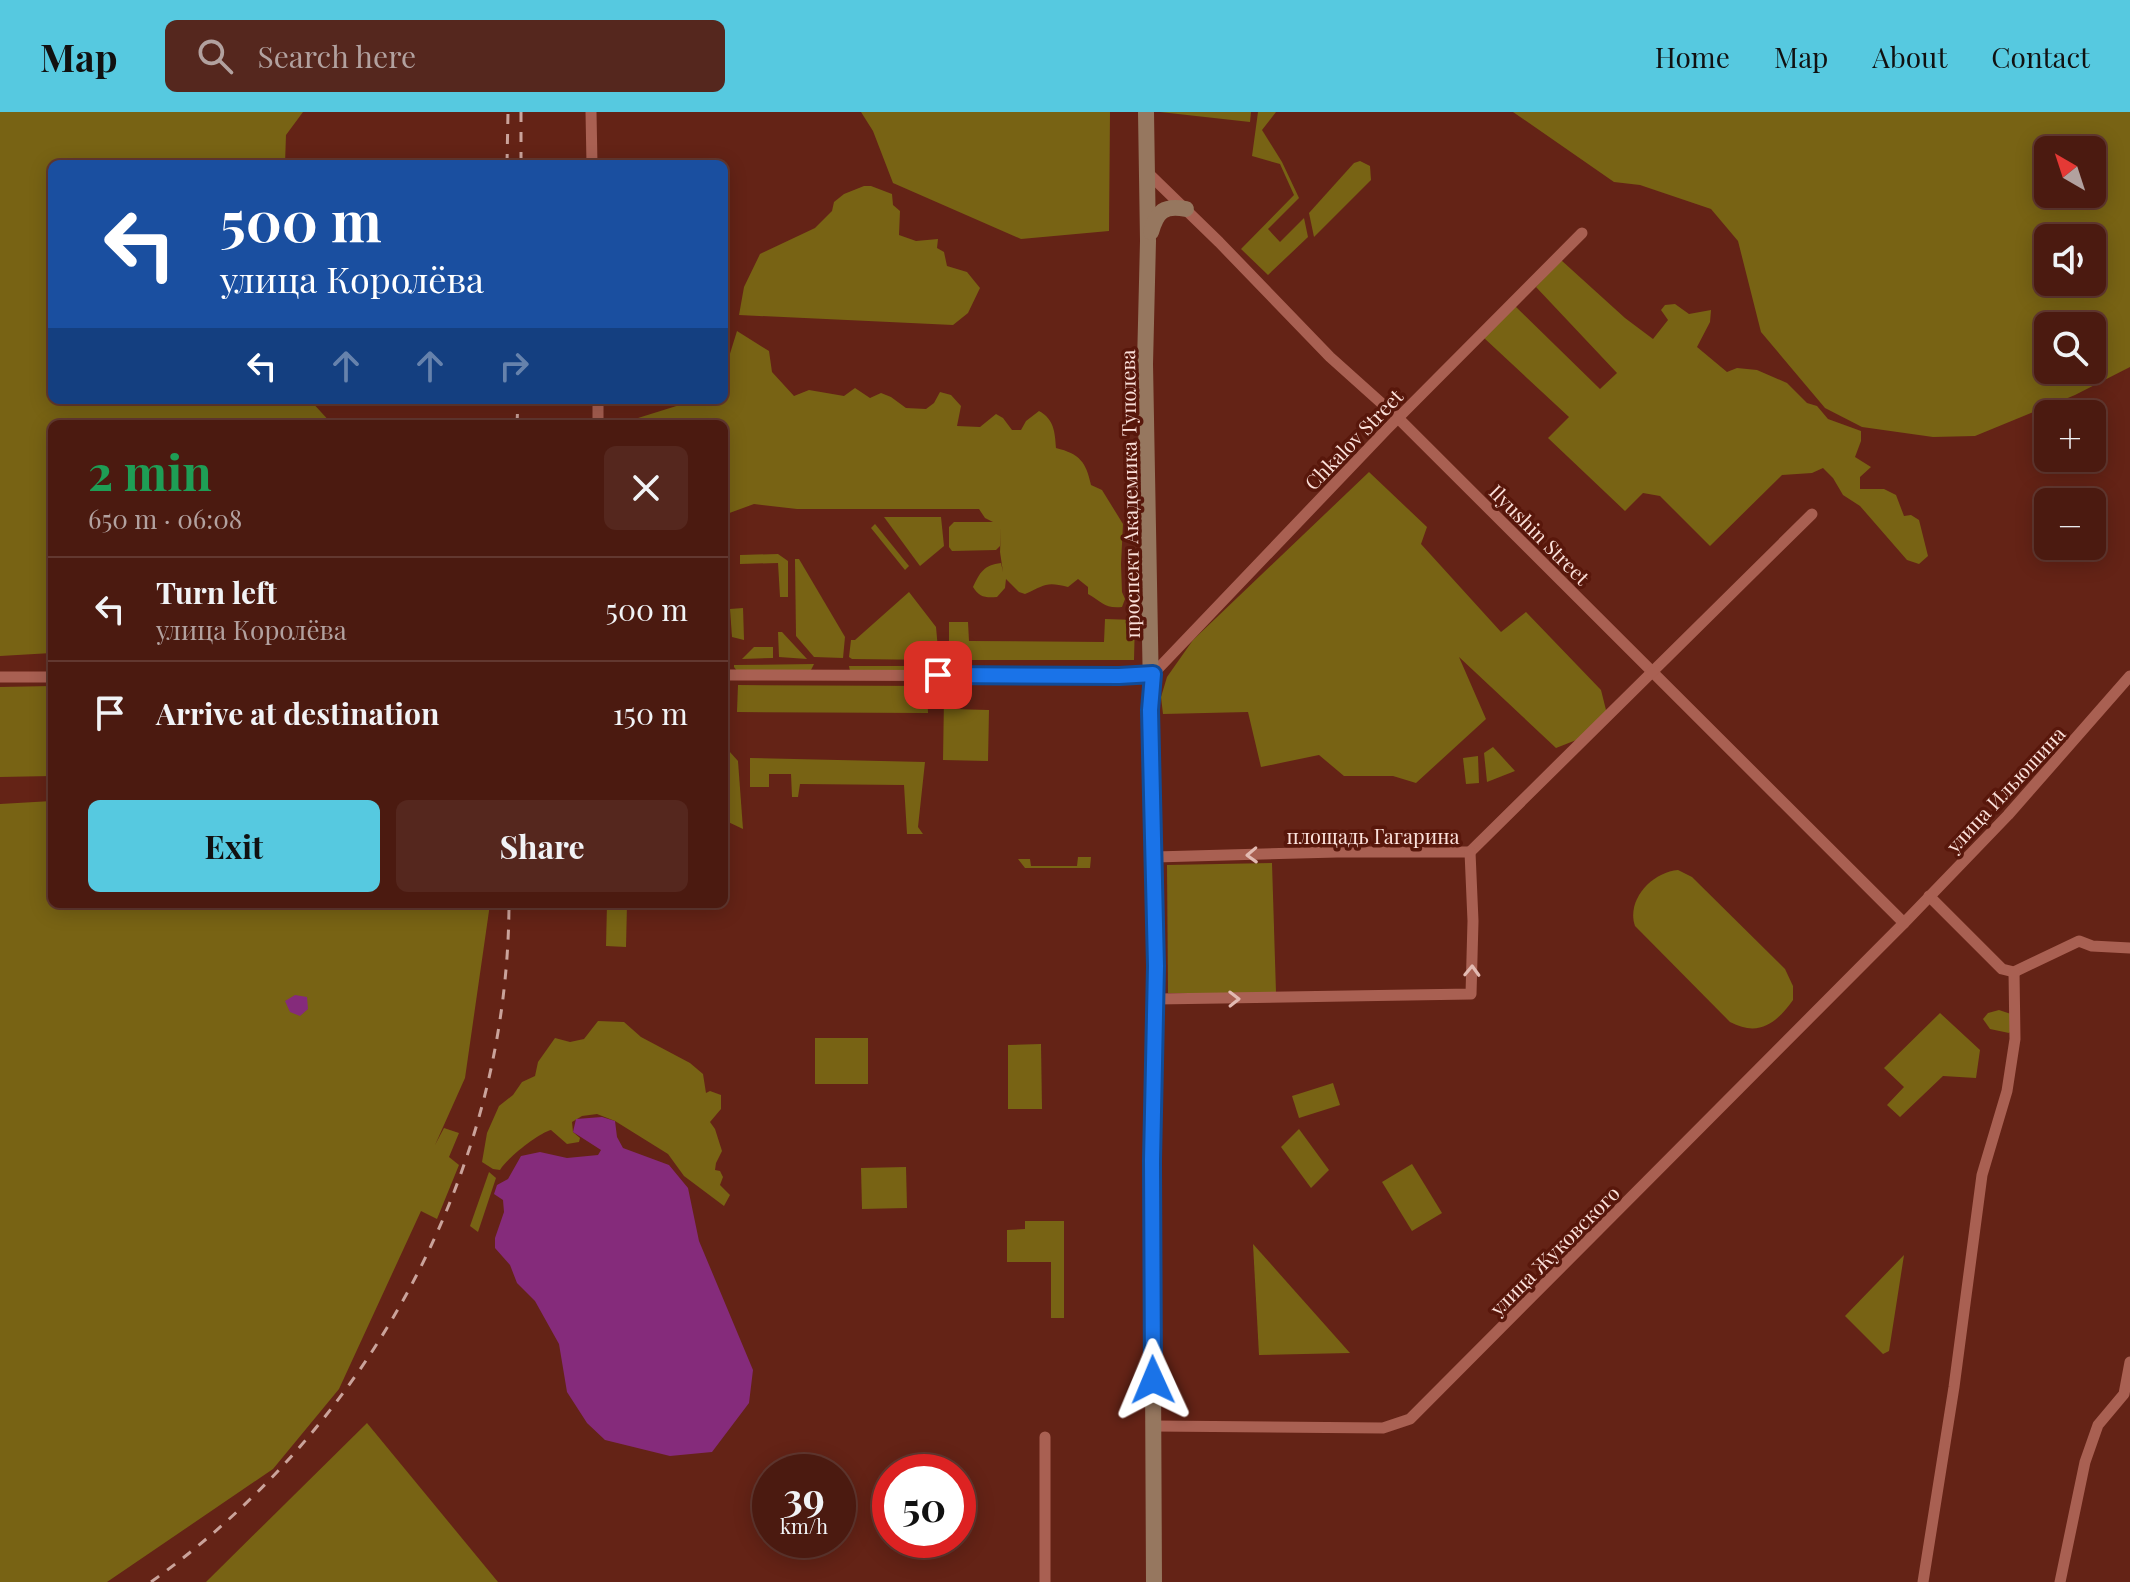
<!DOCTYPE html>
<html lang="en">
<head>
<meta charset="utf-8">
<style>
	:root { --surface:#4b1a10; --page:#55271e; --text:#f1f3f6; --muted:#b2a19f; --line:#623830; --accent:#56c9e0 }
	body { margin:0; font-family:"Playfair Display",serif; background:var(--page); color:var(--text); height:100vh; display:flex; flex-direction:column; font-size:30px; white-space:nowrap }
	* { box-sizing:border-box; margin:0 }
	p { font-size:26px; color:var(--muted) }
	.icon { flex:none; width:44px; height:44px; fill:none; stroke:currentColor; stroke-width:2; stroke-linecap:round; stroke-linejoin:round }
	.map { position:relative; flex:1; overflow:hidden }
	.drawer { position:absolute; left:48px; top:308px; width:680px; height:488px; display:flex; flex-direction:column; background:var(--surface); border-radius:12px; box-shadow:0 4px 20px #0003,0 0 0 2px var(--line) }
	.drawer>* { flex:none }
	.hud { position:absolute; left:48px; top:48px; width:680px; height:244px; border-radius:12px; box-shadow:0 4px 20px #0003,0 0 0 2px var(--line); background:#1a4fa0; color:#fff; overflow:hidden }
	.needle { width:52px; rotate:321deg }
	.controls { position:absolute; left:2034px; top:24px; display:grid; gap:16px }
	.controls a { display:grid; place-items:center; width:72px; height:72px; border-radius:12px; background:var(--surface); box-shadow:0 4px 20px #0003,0 0 0 2px var(--line); font-size:40px }
	.speed { position:absolute; left:752px; top:1342px; display:flex; gap:16px; font-size:40px; font-weight:700; text-align:center }
	.speed>* { display:grid; place-content:center; width:104px; height:104px; border-radius:50%; background:var(--surface); box-shadow:0 4px 20px #0003,0 0 0 2px var(--line); line-height:1 }
	.speed small { font-size:20px; font-weight:400 }
	.speed .limit { border:12px solid #d22; background:#fff; color:#111 }
	.pin { position:absolute; display:grid; place-items:center; width:68px; height:68px; color:#fff; margin:-34px; border-radius:16px; box-shadow:0 4px 12px #0006 }
	.me { position:absolute; width:88px; margin:-44px; rotate:359deg; stroke-linejoin:round; filter:drop-shadow(0 0 6px #0008) }
	.turn { display:flex; align-items:center; gap:28px; height:168px; padding:0 40px; font-size:36px }
	.turn .icon { width:104px; height:104px; stroke-width:2.5 }
	.turn b { display:block; font-size:56px; line-height:68px }
	.lanes { display:flex; align-items:center; height:76px; padding:0 40px; background:#0003; justify-content:center; gap:40px; direction:ltr }
	.lanes .off { opacity:.35 }
	.round { display:grid; place-items:center; flex:none; width:84px; height:84px; border-radius:12px; background:var(--page) }
	.overview { display:flex; align-items:center; justify-content:space-between; height:136px; padding:0 40px }
	h1 { font-size:48px; font-weight:700; line-height:60px; color:#1e9e55 }
	.button { display:flex; gap:16px; margin-top:auto; padding:16px 40px }
	.button a { flex:1; height:92px; border-radius:12px; background:var(--accent); color:#111; font-size:32px; font-weight:700; line-height:92px; text-align:center }
	.button a+a { background:var(--page); color:var(--text) }
	ul { padding:0; list-style:none }
	li { display:flex; align-items:center; gap:24px; height:104px; padding:0 40px; border-top:2px solid var(--line) }
	li div { flex:1 }
	li b { display:block; font-size:30px }
	li em { font-style:normal }
	header { display:flex; align-items:center; gap:48px; box-sizing:border-box; height:112px; padding:0 40px; background:var(--accent); color:#111 }
	header strong { font-size:38px }
	nav { display:flex; gap:44px; margin-inline-start:auto; font-size:28px }
	.search { width:560px; height:72px; background:var(--page); display:flex; align-items:center; gap:20px; box-sizing:border-box; padding:0 28px; border-radius:12px; color:var(--muted); font-size:30px }
	.map>svg:first-child { display:block }
	.green { fill:#786314; fill-rule:evenodd }
	.water { fill:#852b7b }
	.lines { fill:none; stroke-linecap:round; stroke-linejoin:round }
	.street { stroke:#a96052; stroke-width:11 }
	.secondary { stroke:#96775f; stroke-width:16 }
	.rail { stroke:#caa39b; stroke-width:3; stroke-dasharray:10 10; stroke-linecap:butt }
	.oneway { stroke:#e2bab2 }
	.route-casing { stroke:#114b97; stroke-width:20 }
	.route { stroke:#1a73e8; stroke-width:14 }
	.labels { text-anchor:middle; dominant-baseline:central; stroke-width:7; stroke-linejoin:round; paint-order:stroke }
	.street-label { font-size:20px; fill:#fbe1db; stroke:#58170b }
</style>
</head>
<body>
<header>
<strong>Map</strong>
<div class="search"><svg class="icon" aria-label="search" viewBox="0 0 24 24"><circle cx="10" cy="10" r="6"/><path d="M15 15l6 6"/></svg>Search here</div>
<nav><a>Home</a><a>Map</a><a>About</a><a>Contact</a></nav>
</header>
<div class="map">
<svg width="2130" height="1470" viewBox="0 0 2130 1470">
	<rect width="100%" height="100%" fill="#642316"/>
	<g class="green">
		<polygon points="0,0 303,0 286,23 285,52 52,52 52,288 310,288 332,312 52,312 52,541 0,544"/>
		<polygon points="861,0 1110,0 1109,119 1021,127 893,71 873,19"/>
		<polygon points="1160,0 1251,0 1250,10"/>
		<polygon points="1258,0 1276,0 1262,18 1282,50 1299,86 1268,117 1280,130 1304,106 1308,125 1268,163 1241,137 1294,83 1280,52 1252,44"/>
		<path d="M1513 0H2130V255L2075 283 1975 324 1933 325 1862 315 1825 296 1761 220 1738 129 1711 97 1640 73 1614 70ZM2048 38H2092V82H2048ZM2048 126H2092V170H2048ZM2048 214H2092V258H2048Z"/>
		<polygon points="1360,49 1370,54 1371,68 1314,125 1309,101 1354,51"/>
		<polygon points="864,74 871,74 892,82 893,93 900,99 899,123 916,129 938,127 937,136 944,140 947,154 967,160 980,176 968,201 953,213 739,203 744,175 760,142 815,116 832,99 834,90 844,82"/>
		<polygon points="1561,148 1625,206 1653,227 1668,208 1661,198 1665,193 1675,192 1689,202 1711,198 1710,210 1697,235 1727,260 1737,256 1757,258 1787,271 1807,291 1817,294 1828,307 1861,319 1861,329 1855,345 1871,355 1860,365 1860,377 1884,377 1896,383 1904,404 1911,403 1919,408 1928,444 1919,452 1907,448 1860,394 1843,383 1833,366 1823,356 1812,361 1782,363 1710,434 1660,384 1643,381 1625,399 1548,326 1569,305 1483,225 1515,194 1600,277 1617,261 1536,175"/>
		<path d="M737 219 769 239 772 260 794 284 809 278 844 284 855 276 870 286 881 281 891 285 906 296 926 297 934 291 940 280 951 283 961 294 957 314 980 315 996 302 1003 306 1012 318H1021L1026 309 1039 299C1054 307 1055 320 1056 336 1080 342 1086 350 1091 373L1102 378 1123 412 1121 452 1122 480 1125 487 1122 495C1105 497 1102 490 1088 482V475L1078 467 1068 475C1046 469 1045 473 1025 482L1019 480 1006 467 1005 476 997 485C985 486 979 485 973 475 980 460 984 453 1001 451L1003 460 1000 440 1001 416 1000 434 996 438 952 439 949 435V415L954 410H993L985 406 979 397H797L754 392 724 403V312H589L590 309 638 306 686 291 715 293 716 288H724V261Z"/>
		<polygon points="1369,360 1427,415 1421,432 1501,520 1526,500 1601,578 1607,602 1584,625 1556,636 1459,545 1486,607 1416,671 1393,664 1344,664 1319,643 1261,655 1248,600 1163,602 1161,585 1167,565 1193,528"/>
		<polygon points="884,405 941,405 944,434 920,454"/>
		<polygon points="875,412 909,454 905,458 871,416"/>
		<polygon points="778,442 788,449 788,485 780,485 778,451 740,452 740,443"/>
		<polygon points="795,447 799,447 845,525 843,546 814,545 796,524"/>
		<polygon points="909,480 936,515 939,548 852,547 849,545 851,528 855,528"/>
		<polygon points="743,496 744,528 732,525 730,497"/>
		<polygon points="1105,507 1135,508 1134,548 949,548 949,510 968,510 969,529 1104,530"/>
		<polygon points="778,520 782,520 807,547 779,545"/>
		<polygon points="754,535 773,535 773,546 742,547"/>
		<polygon points="814,552 811,558 737,559 734,555 734,553"/>
		<polygon points="849,554 943,554 941,559 850,559"/>
		<polygon points="738,573 927,574 928,601 737,600"/>
		<polygon points="52,574 52,664 0,665 0,575"/>
		<polygon points="944,586 952,586 952,597 989,598 988,649 943,648"/>
		<polygon points="1493,635 1515,659 1487,670 1484,641"/>
		<polygon points="724,639 729,639 738,649 743,717 724,708"/>
		<polygon points="1478,644 1479,671 1466,672 1463,646"/>
		<polygon points="750,646 925,650 918,715 923,722 907,722 904,673 800,672 798,685 792,685 791,662 769,662 769,675 750,675"/>
		<polygon points="52,689 52,792 490,792 465,966 435,1033 444,1016 459,1021 449,1045 459,1053 437,1107 421,1099 339,1277 273,1357 107,1470 0,1470 0,692"/>
		<polygon points="1078,745 1091,745 1090,756 1025,756 1018,747 1030,747 1031,754 1077,754"/>
		<polygon points="1272,751 1276,881 1168,881 1167,753"/>
		<path d="M1678 758 1692 765 1785 857 1793 874V888C1776 912 1758 925 1730 910L1635 814C1626 788 1652 760 1678 758Z"/>
		<polygon points="607,792 627,792 626,835 606,834"/>
		<polygon points="1999,898 2011,902 2012,918 2009,921 1990,917 1983,907 1988,901"/>
		<polygon points="1940,901 1980,938 1976,966 1943,964 1900,1005 1887,993 1904,975 1884,956"/>
		<path d="M598 909 624 910 641 925 690 951 703 962 706 981 710 979 721 983V997L710 1010 715 1017 722 1039 716 1051 715 1058 720 1059 723 1065 720 1073 730 1083 724 1094 684 1064 668 1042 615 1009 597 1002 582 1004 572 1010 573 1020 580 1026 579 1030 567 1032 551 1018C539 1021 508 1045 500 1058L493 1057 482 1050 487 1021 499 994 513 983 522 970 535 964 538 950 555 926 570 930 584 927Z"/>
		<rect x="815" y="926" width="53" height="46"/>
		<polygon points="1041,932 1042,997 1008,997 1008,933"/>
		<polygon points="1333,971 1340,993 1299,1006 1292,984"/>
		<polygon points="1299,1017 1329,1058 1311,1076 1281,1035"/>
		<polygon points="1412,1052 1442,1101 1412,1119 1382,1070"/>
		<polygon points="906,1055 907,1096 862,1097 861,1056"/>
		<polygon points="489,1060 496,1066 478,1120 470,1114"/>
		<polygon points="1025,1109 1064,1109 1064,1206 1051,1206 1051,1150 1007,1150 1007,1118 1025,1117"/>
		<polygon points="1253,1132 1350,1241 1259,1243"/>
		<polygon points="1904,1143 1889,1239 1883,1242 1845,1204"/>
		<polygon points="367,1311 498,1470 206,1470"/>
	</g>
	<g class="water">
		<polygon points="295,883 307,885 308,897 300,904 290,900 285,889"/>
		<polygon points="602,1005 615,1009 617,1025 623,1036 669,1053 688,1076 699,1129 753,1258 749,1291 712,1340 670,1344 605,1328 587,1311 567,1280 559,1232 535,1189 517,1171 510,1153 495,1136 495,1126 504,1100 503,1088 494,1082 497,1073 508,1067 521,1044 540,1040 567,1046 598,1043 601,1038 573,1020 576,1007"/>
	</g>
	<g class="lines">
		<g class="street">
			<polyline points="591,0 592,52"/>
			<polyline points="1148,61 1219,130 1330,245 1398,306 1904,811"/>
			<polyline points="598,312 598,288"/>
			<polyline points="724,563 1119,564 1153,562 1387,317 1582,121"/>
			<polyline points="0,565 52,565"/>
			<polyline points="1470,740 1812,402"/>
			<polyline points="1155,745 1337,740 1470,740"/>
			<polyline points="1929,784 2002,857 2014,860 2079,829 2092,834 2130,836"/>
			<polyline points="1156,887 1471,882 1473,809 1470,740"/>
			<polyline points="1154,1314 1383,1316 1410,1307 1904,811 2008,703 2130,564"/>
			<polyline points="1045,1470 1045,1325"/>
			<polyline points="1923,1470 1954,1275 1982,1063 2007,979 2015,927 2014,860"/>
			<polyline points="2060,1470 2085,1350 2098,1313 2124,1282 2130,1250"/>
		</g>
		<g class="secondary">
			<polyline points="1146,0 1148,129 1145,252 1156,854 1152,1049 1154,1470"/>
			<path d="M1151 120C1157 99 1164 93 1186 97"/>
		</g>
		<g class="rail">
			<polyline points="521,0 521,52"/>
			<polyline points="507,52 508,0"/>
			<polyline points="517,312 518,288"/>
			<path d="M151 1470C368 1315 508 1061 509 792"/>
		</g>
	</g>
	<defs><path id="oneway-chevron" d="M-2-3.5L2.5 0L-2 3.5" fill="none" stroke-width="1.6" stroke-linecap="round" stroke-linejoin="round" transform="scale(2)"/></defs>
	<g class="oneway">
		<use href="#oneway-chevron" transform="translate(1252 743) rotate(178)"/>
		<use href="#oneway-chevron" transform="translate(1472 859) rotate(-88)"/>
		<use href="#oneway-chevron" transform="translate(1234 887) rotate(-1)"/>
	</g>
	<g class="lines">
		<g class="route-casing">
			<polyline id="route" points="938,563 1119,564 1153,562 1150,598 1156,854 1152,1049 1153,1268"/>
		</g>
		<use href="#route" class="route"/>
	</g>
	<g class="labels">
		<g class="street-label">
			<text transform="translate(1353 327) rotate(-46)">Chkalov Street</text>
			<text transform="translate(1129 382) rotate(-91)">проспект Академика Туполева</text>
			<text transform="translate(1540 422) rotate(45)">Ilyushin Street</text>
			<text transform="translate(2005 677) rotate(-47)">улица Ильюшина</text>
			<text x="1373" y="723">площадь Гагарина</text>
			<text transform="translate(1554 1138) rotate(-45)">улица Жуковского</text>
		</g>
	</g>
</svg>
<div class="controls">
<a><svg class="needle" viewBox="-14 -14 28 28"><path d="M0-13l5 13h-10z" fill="#e53935"/><path d="M0 13l5-13h-10z" fill="#b2a19f"/></svg></a>
<a><svg class="icon" aria-label="sound" viewBox="0 0 24 24"><path d="M4 9h4l5-4v14l-5-4H4zM17 9q2 3 0 6"/></svg></a>
<a><svg class="icon" aria-label="search" viewBox="0 0 24 24"><circle cx="10" cy="10" r="6"/><path d="M15 15l6 6"/></svg></a>
<a>+</a>
<a>−</a>
</div>
<div class="speed"><div>39<small>km/h</small></div><div class="limit">50</div></div>
<div class="pin" style="left:938px;top:563px;background:#d93025"><svg class="icon" aria-label="arrive" viewBox="0 0 24 24"><path d="M6 21V4h12l-3 4 3 4H6"/></svg></div>
<svg class="me" style="left:1153px;top:1268px" viewBox="-20 -20 40 40"><path d="M0-17L14 15 0 8-14 15z" fill="#1a73e8" stroke="#fff" stroke-width="4"/></svg>
<div class="hud">
<div class="turn"><svg class="icon" aria-label="left" viewBox="0 0 24 24"><path d="M17 20v-9H6M10 6l-5 5 5 5"/></svg><div><b>500 m</b>улица Королёва</div></div>
<div class="lanes"><svg class="icon" aria-label="left" viewBox="0 0 24 24"><path d="M17 20v-9H6M10 6l-5 5 5 5"/></svg><svg class="icon off" aria-label="ahead" viewBox="0 0 24 24"><path d="M12 20V5M6 11l6-6 6 6"/></svg><svg class="icon off" aria-label="ahead" viewBox="0 0 24 24"><path d="M12 20V5M6 11l6-6 6 6"/></svg><svg class="icon off" aria-label="right" viewBox="0 0 24 24"><path d="M7 20v-9h11M14 6l5 5-5 5"/></svg></div>
</div>
<section class="drawer">
<div class="overview"><div><h1>2 min</h1><p>650 m · 06:08</p></div><a class="round"><svg class="icon" aria-label="close" viewBox="0 0 24 24"><path d="M6 6l12 12M18 6L6 18"/></svg></a></div>
<ul>
<li><svg class="icon" aria-label="left" viewBox="0 0 24 24"><path d="M17 20v-9H6M10 6l-5 5 5 5"/></svg><div><b>Turn left</b><p>улица Королёва</p></div><em>500 m</em></li>
<li><svg class="icon" aria-label="arrive" viewBox="0 0 24 24"><path d="M6 21V4h12l-3 4 3 4H6"/></svg><div><b>Arrive at destination</b></div><em>150 m</em></li>
</ul>
<div class="button"><a>Exit</a><a>Share</a></div>
</section>
</div>
</body>
</html>
